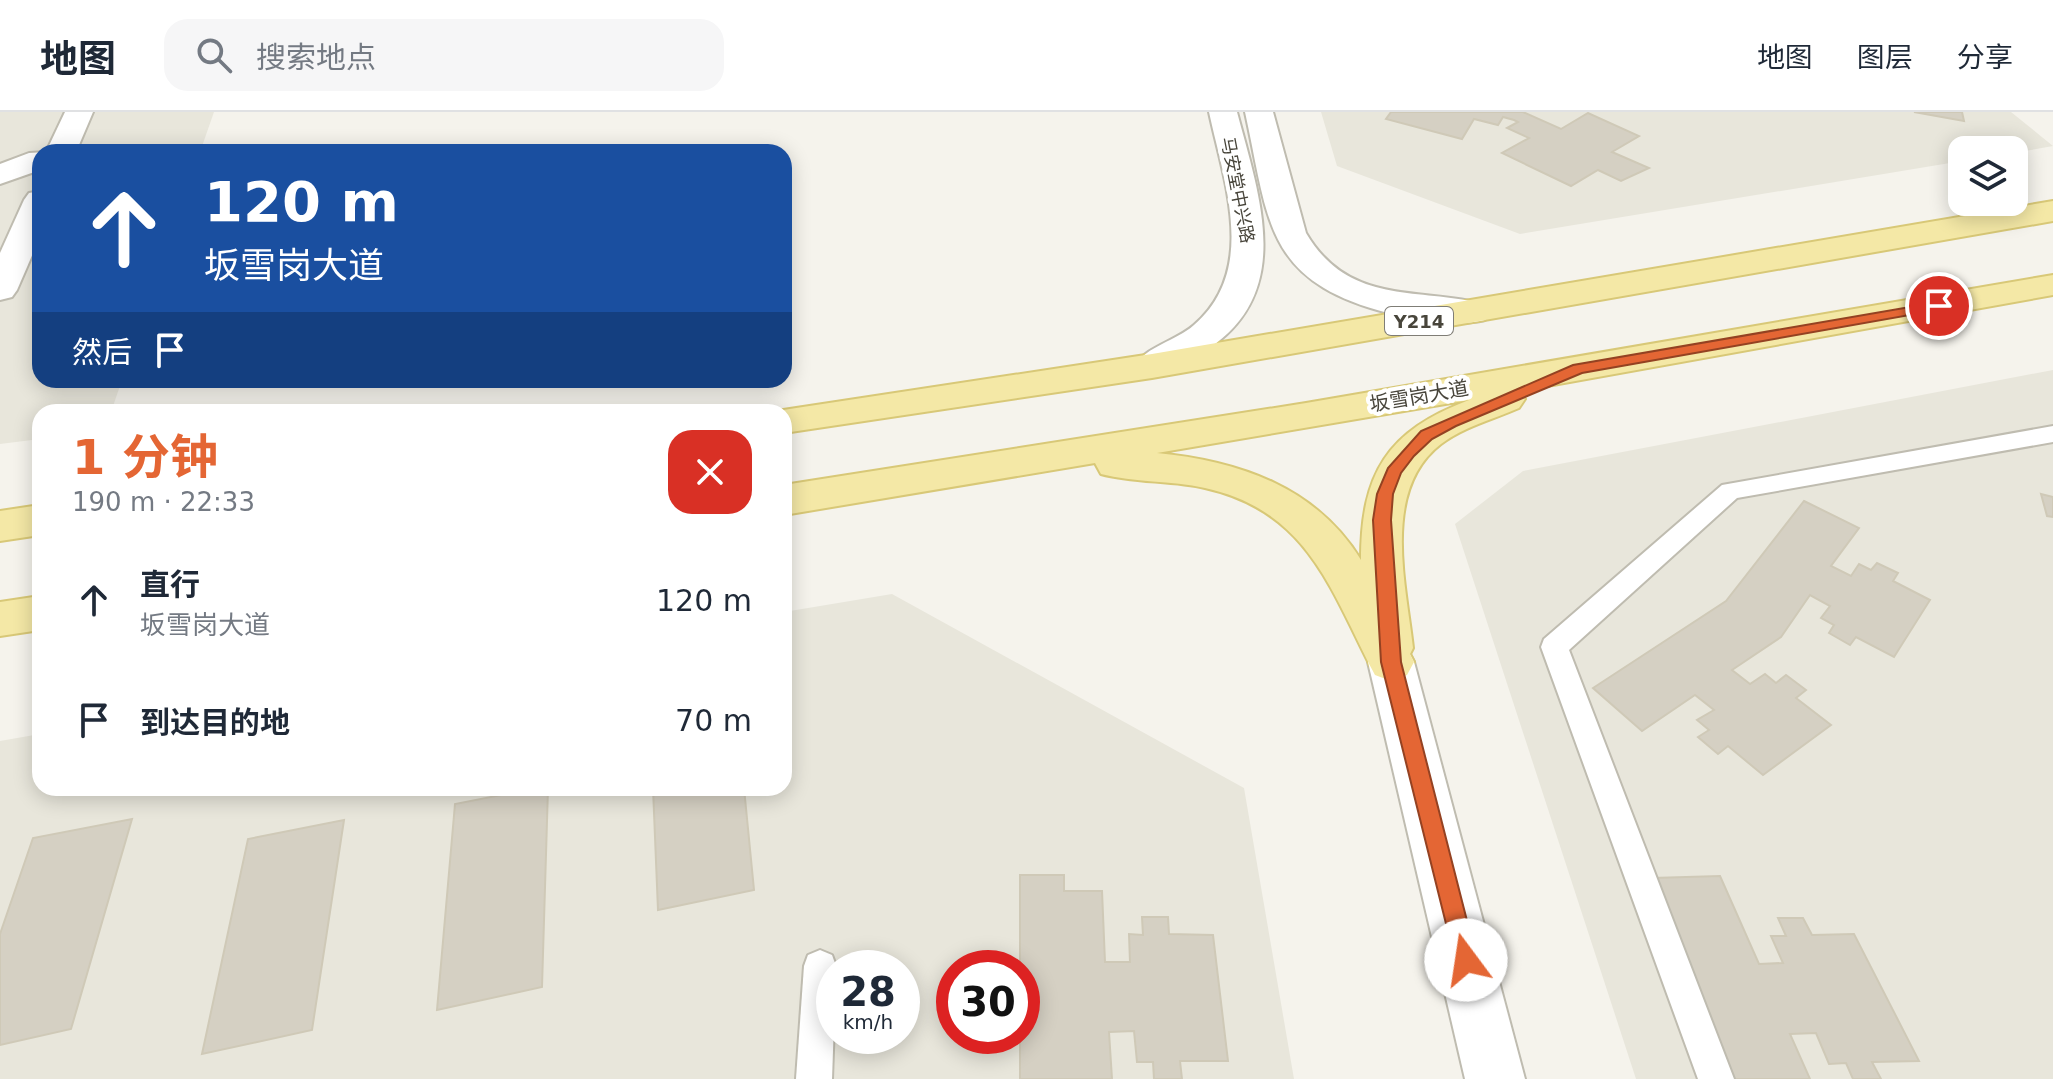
<!DOCTYPE html>
<html lang="zh">
<head>
<meta charset="utf-8">
<style>
	:root { --surface:#fff; --page:#f6f6f7; --text:#1f2937; --muted:#747a83; --line:#e0e1e3; --accent:#e46634 }
	body { margin:0; font-family:"DejaVu Sans","Noto Sans SC",sans-serif; background:var(--page); color:var(--text); height:100vh; display:flex; flex-direction:column; font-size:30px; white-space:nowrap }
	* { box-sizing:border-box; margin:0 }
	p { font-size:26px; color:var(--muted) }
	.icon { flex:none; width:44px; height:44px; fill:none; stroke:currentColor; stroke-width:2; stroke-linecap:round; stroke-linejoin:round }
	.map { position:relative; flex:1; overflow:hidden }
	.drawer { position:absolute; left:32px; top:292px; width:760px; height:392px; display:flex; flex-direction:column; background:var(--surface); border-radius:24px; box-shadow:0 4px 20px #0003 }
	.drawer>* { flex:none }
	.hud { position:absolute; left:32px; top:32px; width:760px; height:244px; border-radius:24px; box-shadow:0 4px 20px #0003; background:#1a4fa0; color:#fff; overflow:hidden }
	.buttons { position:absolute; left:1948px; top:24px; display:grid; gap:16px }
	.buttons a { display:grid; place-items:center; width:80px; height:80px; border-radius:16px; background:var(--surface); box-shadow:0 4px 20px #0003; font-size:40px }
	.speed { position:absolute; left:816px; top:838px; display:flex; gap:16px; font-size:40px; font-weight:700; text-align:center }
	.speed>* { display:grid; place-content:center; width:104px; height:104px; border-radius:50%; background:var(--surface); box-shadow:0 4px 20px #0003; line-height:1 }
	.speed small { font-size:20px; font-weight:400 }
	.speed .limit { border:12px solid #d22; background:#fff; color:#111 }
	.pin { position:absolute; display:grid; place-items:center; width:68px; height:68px; color:#fff; margin:-34px; border:4px solid #fff; border-radius:50%; box-shadow:0 2px 8px #0007 }
	.me { position:absolute; width:88px; margin:-44px; rotate:346deg; stroke-linejoin:round; filter:drop-shadow(0 0 6px #0008) }
	.turn { display:flex; align-items:center; gap:28px; height:168px; padding:0 40px; font-size:36px }
	.turn .icon { width:104px; height:104px; stroke-width:2.5 }
	.turn b { display:block; font-size:56px; line-height:68px }
	.then { display:flex; align-items:center; height:76px; padding:0 40px; background:#0003; gap:16px; font-size:30px }
	.round { display:grid; place-items:center; flex:none; width:84px; height:84px; border-radius:24px; background:var(--page) }
	.headline { display:flex; align-items:center; justify-content:space-between; height:136px; padding:0 40px }
	h1 { font-size:48px; font-weight:700; line-height:60px; color:var(--accent) }
	ul { padding:0; list-style:none }
	li { display:flex; align-items:center; gap:24px; height:120px; padding:0 40px }
	li div { flex:1 }
	li b { display:block; font-size:30px }
	li em { font-style:normal }
	header { display:flex; align-items:center; gap:48px; box-sizing:border-box; height:112px; padding:0 40px; background:var(--surface); border-bottom:2px solid var(--line) }
	header strong { font-size:38px }
	nav { display:flex; gap:44px; margin-inline-start:auto; font-size:28px }
	.search { width:560px; height:72px; background:var(--page); display:flex; align-items:center; gap:20px; box-sizing:border-box; padding:0 28px; border-radius:24px; color:var(--muted); font-size:30px }
	.map>svg:first-child { display:block }
	.residential { fill:#e8e6db; fill-rule:evenodd }
	.building { fill:#d5d0c3; stroke:#cfc9b7; stroke-width:2 }
	.lines { fill:none; stroke-linecap:round; stroke-linejoin:round }
	.service-casing { stroke:#bfbcb0; stroke-width:4 }
	.minor-casing { stroke:#bfbcb0; stroke-width:4 }
	.tertiary-casing { stroke:#bfbcb0; stroke-width:4 }
	.primary-casing { stroke:#d8c877; stroke-width:4 }
	.service { fill:#fff; fill-rule:evenodd }
	.minor { fill:#fff; fill-rule:evenodd }
	.tertiary { fill:#fff; fill-rule:evenodd }
	.primary { fill:#f4e8a6; fill-rule:evenodd }
	.route { fill:#e46634; stroke:#944222; stroke-width:2 }
	.labels { text-anchor:middle; dominant-baseline:central; stroke-width:8; stroke-linejoin:round; paint-order:stroke }
	.far-street-label { font-size:18px; fill:#48453b; stroke:#fff }
	.shield { fill:#fff; stroke:#7f7d76; stroke-width:2 }
	.shield-label { font-size:18px; font-weight:bold; fill:#48453b }
	.street-label { font-size:20px; fill:#48453b; stroke:#fff }
</style>
</head>
<body>
<header>
<strong>地图</strong>
<div class="search"><svg class="icon" aria-label="search" viewBox="0 0 24 24"><circle cx="10" cy="10" r="6"/><path d="M15 15l6 6"/></svg>搜索地点</div>
<nav><a>地图</a><a>图层</a><a>分享</a></nav>
</header>
<div class="map">
<svg width="2053" height="967" viewBox="0 0 2053 967">
	<rect width="100%" height="100%" fill="#f5f3ec"/>
	<g class="residential">
		<polygon points="0,0 214,0 200,40 40,40 40,268 122,268 111,300 40,300 40,327 0,332"/>
		<polygon points="1321,0 2011,0 2053,34 2014,41 1962,38 1962,49 1520,122 1337,54"/>
		<polygon points="2053,258 2053,967 1636,967 1455,412 1523,359"/>
		<path d="M892 482 1244 676 1294 967H0V629L40 622V676H784V500ZM834 856H902V924H834ZM954 856H1022V924H954Z"/>
	</g>
	<g class="building">
		<polygon points="1391,0 1523,0 1561,17 1588,1 1639,24 1612,40 1649,56 1621,69 1598,58 1571,74 1502,41 1529,26 1507,16 1518,10 1514,8 1503,5 1498,13 1474,7 1462,27 1386,7"/>
		<polygon points="1914,0 1962,0 1964,9"/>
		<polygon points="2041,382 2053,385 2053,405 2047,404"/>
		<polygon points="1804,389 1859,416 1831,454 1851,464 1859,452 1871,458 1877,451 1898,461 1893,469 1930,488 1894,545 1856,525 1850,533 1829,521 1834,513 1821,506 1830,494 1810,483 1781,525 1732,558 1750,572 1765,562 1776,571 1786,563 1806,578 1796,586 1831,613 1763,663 1728,634 1718,642 1698,625 1709,618 1697,608 1714,598 1695,583 1642,619 1593,576 1726,489"/>
		<polygon points="537,676 548,676 542,875 437,898 455,692"/>
		<polygon points="653,676 744,676 754,778 658,798"/>
		<polygon points="132,707 71,917 0,933 0,822 33,726"/>
		<polygon points="344,708 312,918 202,942 248,727"/>
		<polygon points="1020,763 1064,763 1064,779 1102,779 1105,850 1130,850 1129,822 1143,823 1142,805 1168,805 1169,822 1213,823 1228,949 1180,949 1182,967 1154,967 1153,950 1137,950 1134,919 1109,920 1112,967 1020,967"/>
		<polygon points="1720,764 1759,852 1783,851 1771,824 1786,824 1778,806 1803,806 1812,823 1854,822 1919,949 1872,950 1881,967 1853,967 1846,951 1829,952 1816,921 1790,922 1810,967 1734,967 1653,766"/>
	</g>
	<g class="lines">
		<g class="service-casing">
			<g id="service">
				<polygon points="2053,314 2053,330 1737,386 1569,538 1734,967 1698,967 1541,535 1544,527 1722,373"/>
				<polygon points="820,838 832,843 836,854 832,967 796,967 804,854 808,843"/>
			</g>
		</g>
		<g class="minor-casing">
			<g id="minor">
				<polygon points="65,0 93,0 76,40 40,40 40,58 0,72 0,52 29,41 46,40"/>
				<polygon points="40,79 40,125 17,178 12,185 0,188 0,141 24,88 29,81"/>
				<polygon points="1391,531 1407,537 1414,550 1525,967 1465,967 1368,550 1375,537"/>
			</g>
		</g>
		<g class="tertiary-casing">
			<g id="tertiary">
				<path d="M1209 0H1237C1260 87 1297 185 1200 242 1181 254 1162 268 1139 262L1134 254C1147 234 1176 229 1194 213 1258 158 1224 70 1209 0Z"/>
				<path d="M1245 0H1273L1306 121C1349 194 1417 175 1485 192L1490 200 1485 208C1456 215 1418 208 1388 201 1264 169 1269 109 1245 0Z"/>
			</g>
		</g>
		<g class="primary-casing">
			<g id="primary">
				<polygon points="2053,89 2053,109 1152,266 784,321 784,300 770,300 1152,242"/>
				<path d="M2053 163V183L1520 279 1525 287 1519 296C1494 307 1463 315 1441 332 1381 378 1406 472 1413 536L1410 542 1414 550 1407 563 1391 569 1375 563C1331 479 1309 399 1205 376 1171 368 1134 371 1101 362L1095 351 784 403V373L1306 291ZM1469 288C1387 319 1361 361 1361 448 1316 375 1239 349 1157 341Z"/>
				<polygon points="40,393 40,423 0,429 0,399"/>
				<polygon points="40,484 40,518 0,524 0,490"/>
			</g>
		</g>
		<use href="#service" class="service"/>
		<use href="#minor" class="minor"/>
		<use href="#tertiary" class="tertiary"/>
		<use href="#primary" class="primary"/>
	</g>
	<polygon class="route" points="1939,190 1944,191 1944,197 1582,261 1456,314 1432,327 1414,344 1401,361 1393,382 1391,408 1401,550 1477,848 1474,856 1466,859 1457,856 1381,550 1373,408 1377,382 1388,356 1421,319 1573,253"/>
	<g class="labels">
		<g class="far-street-label">
			<text transform="translate(1238 78) rotate(79)">马安堂中兴路</text>
		</g>
		<rect class="shield" x="1385" y="195" width="68" height="28" rx="6"/>
		<g class="shield-label">
			<text x="1419" y="209">Y214</text>
		</g>
		<g class="street-label">
			<text transform="translate(1419 284) rotate(-10)">坂雪岗大道</text>
		</g>
	</g>
</svg>
<div class="buttons">
<a><svg class="icon" aria-label="layers" viewBox="0 0 24 24"><path d="M12 4l9 5-9 5-9-5zM3 14l9 5 9-5"/></svg></a>
</div>
<div class="speed"><div>28<small>km/h</small></div><div class="limit">30</div></div>
<div class="pin" style="left:1939px;top:194px;background:#d93025"><svg class="icon" aria-label="arrive" viewBox="0 0 24 24"><path d="M6 21V4h12l-3 4 3 4H6"/></svg></div>
<svg class="me" style="left:1466px;top:848px" viewBox="-20 -20 40 40"><circle r="19" fill="#fff"/><path d="M0-13L10 11 0 6-10 11z" fill="#e46634"/></svg>
<div class="hud">
<div class="turn"><svg class="icon" aria-label="ahead" viewBox="0 0 24 24"><path d="M12 20V5M6 11l6-6 6 6"/></svg><div><b>120 m</b>坂雪岗大道</div></div>
<div class="then">然后<svg class="icon" aria-label="arrive" viewBox="0 0 24 24"><path d="M6 21V4h12l-3 4 3 4H6"/></svg></div>
</div>
<section class="drawer">
<div class="headline"><div><h1>1 分钟</h1><p>190 m · 22:33</p></div><a class="round" style="background:#d93025;color:#fff"><svg class="icon" aria-label="close" viewBox="0 0 24 24"><path d="M6 6l12 12M18 6L6 18"/></svg></a></div>
<ul>
<li><svg class="icon" aria-label="ahead" viewBox="0 0 24 24"><path d="M12 20V5M6 11l6-6 6 6"/></svg><div><b>直行</b><p>坂雪岗大道</p></div><em>120 m</em></li>
<li><svg class="icon" aria-label="arrive" viewBox="0 0 24 24"><path d="M6 21V4h12l-3 4 3 4H6"/></svg><div><b>到达目的地</b></div><em>70 m</em></li>
</ul>
</section>
</div>
</body>
</html>
